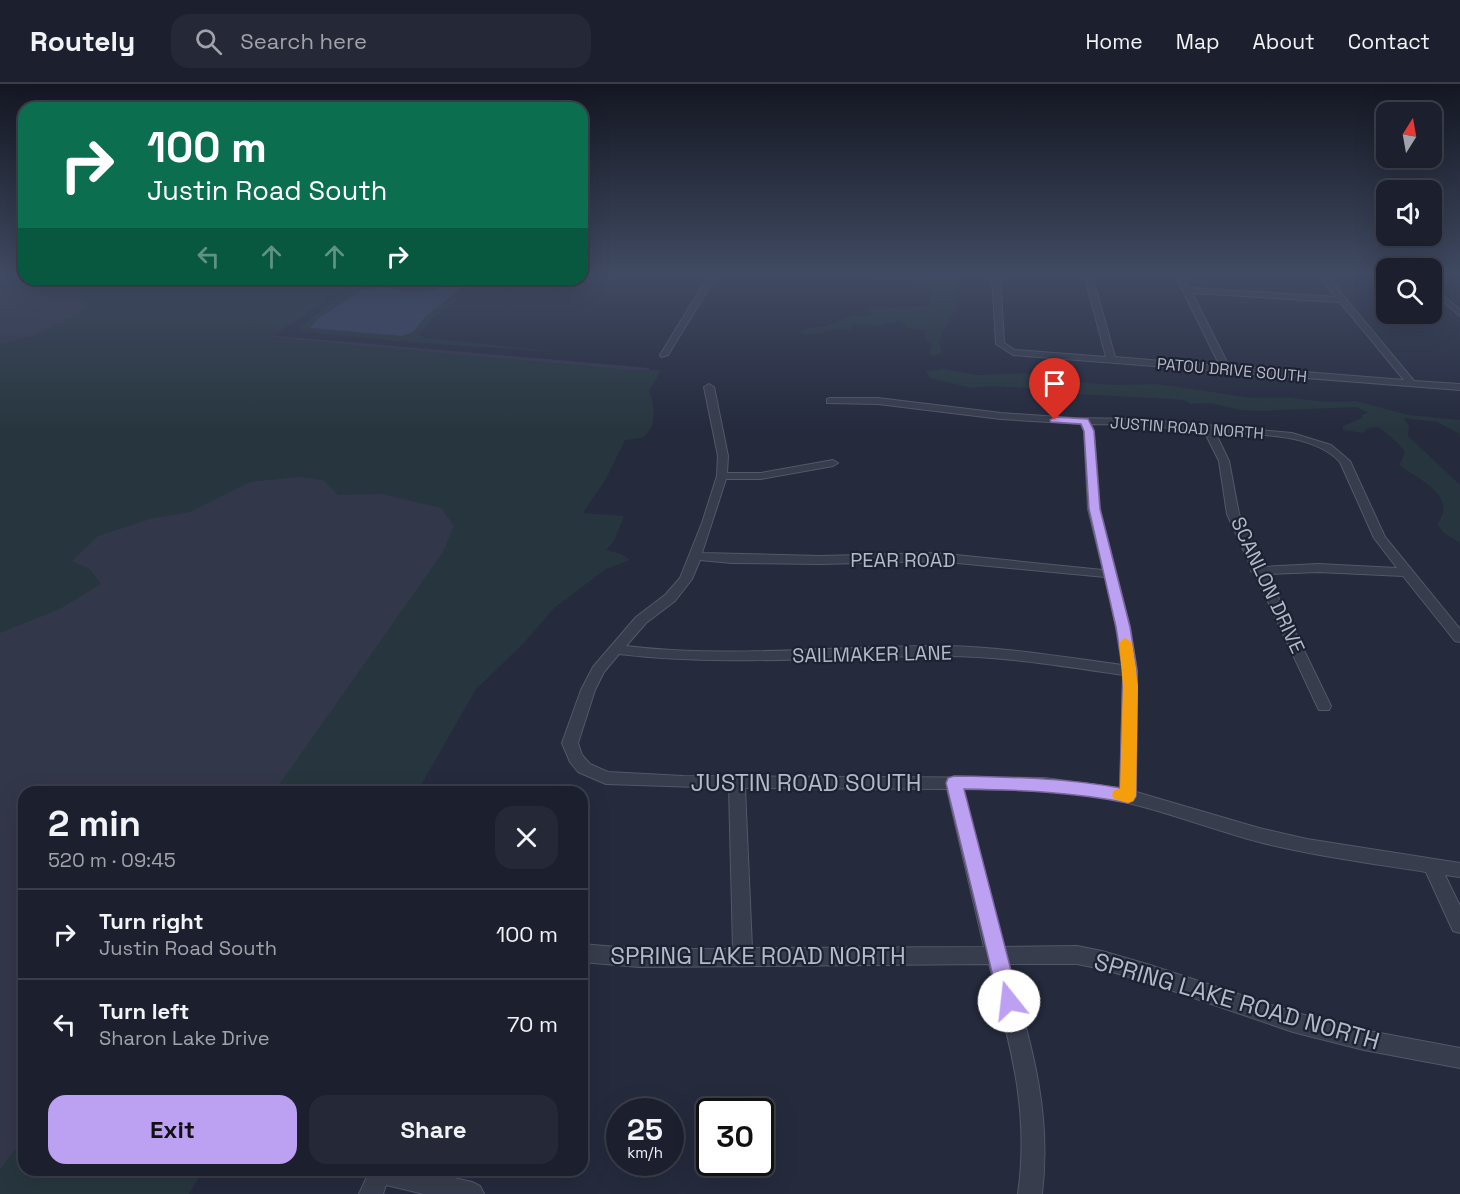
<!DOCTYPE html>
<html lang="en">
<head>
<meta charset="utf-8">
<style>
	:root { --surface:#1c202e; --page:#252836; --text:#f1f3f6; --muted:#a0a3aa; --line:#3a3e4a; --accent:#bca0f2 }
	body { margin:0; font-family:"Space Grotesk",sans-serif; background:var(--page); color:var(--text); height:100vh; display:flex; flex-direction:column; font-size:22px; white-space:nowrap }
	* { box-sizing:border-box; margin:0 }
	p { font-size:20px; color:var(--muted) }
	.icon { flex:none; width:33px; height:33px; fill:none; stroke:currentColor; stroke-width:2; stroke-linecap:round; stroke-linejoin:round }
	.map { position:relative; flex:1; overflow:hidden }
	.details { position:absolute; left:18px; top:702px; width:570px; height:390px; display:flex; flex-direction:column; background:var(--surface); border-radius:18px; box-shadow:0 6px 24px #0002,0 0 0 2px var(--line) }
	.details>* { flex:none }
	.banner { position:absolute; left:18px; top:18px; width:570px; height:183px; border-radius:18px; box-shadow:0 6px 24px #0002,0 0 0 2px var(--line); background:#0b6e4f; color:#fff; overflow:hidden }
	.needle { width:39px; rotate:11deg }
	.controls { position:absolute; left:1376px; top:18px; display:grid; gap:12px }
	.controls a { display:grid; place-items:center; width:66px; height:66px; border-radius:12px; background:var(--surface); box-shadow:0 6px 24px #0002,0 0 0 2px var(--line); font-size:30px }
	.speed { position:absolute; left:606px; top:1014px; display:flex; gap:12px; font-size:30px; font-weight:700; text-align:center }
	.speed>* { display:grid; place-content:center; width:78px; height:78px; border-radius:50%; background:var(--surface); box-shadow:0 6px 24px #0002,0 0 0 2px var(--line); line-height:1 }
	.speed small { font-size:15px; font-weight:400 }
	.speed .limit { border:3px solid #111; border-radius:9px; background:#fff; color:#111 }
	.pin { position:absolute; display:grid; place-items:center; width:51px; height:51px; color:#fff; margin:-62px -26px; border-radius:50% 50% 50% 0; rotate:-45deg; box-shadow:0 0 6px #0007 }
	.pin .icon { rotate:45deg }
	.me { position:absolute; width:66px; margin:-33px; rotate:344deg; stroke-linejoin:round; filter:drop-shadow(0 0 4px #0008) }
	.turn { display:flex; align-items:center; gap:21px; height:126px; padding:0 30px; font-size:27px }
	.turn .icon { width:78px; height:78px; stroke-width:2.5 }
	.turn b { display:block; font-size:42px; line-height:51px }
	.lanes { display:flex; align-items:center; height:57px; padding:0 30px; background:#0003; justify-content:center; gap:30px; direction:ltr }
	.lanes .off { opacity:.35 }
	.round { display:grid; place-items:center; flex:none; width:63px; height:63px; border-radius:18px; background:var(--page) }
	.summary { display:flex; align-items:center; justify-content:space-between; height:102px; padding:0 30px }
	h1 { font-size:36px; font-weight:600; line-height:45px }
	.cta { display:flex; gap:12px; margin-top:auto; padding:12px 30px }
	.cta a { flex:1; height:69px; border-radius:18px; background:var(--accent); color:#111; font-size:24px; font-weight:600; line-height:69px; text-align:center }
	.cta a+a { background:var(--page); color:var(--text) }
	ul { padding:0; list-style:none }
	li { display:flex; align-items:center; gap:18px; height:90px; padding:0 30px; border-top:2px solid var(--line) }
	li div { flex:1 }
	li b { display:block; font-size:22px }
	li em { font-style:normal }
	header { display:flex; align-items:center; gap:36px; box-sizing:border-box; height:84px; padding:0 30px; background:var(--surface); border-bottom:2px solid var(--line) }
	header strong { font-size:28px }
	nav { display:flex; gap:33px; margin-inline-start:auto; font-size:21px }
	.search { width:420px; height:54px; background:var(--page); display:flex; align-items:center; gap:15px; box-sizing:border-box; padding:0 21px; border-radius:18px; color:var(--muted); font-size:22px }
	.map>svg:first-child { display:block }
	.airport { fill:#33374a }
	.green { fill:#27363e }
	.water { fill:#3a4465 }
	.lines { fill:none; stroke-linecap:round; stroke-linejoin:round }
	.minor-casing { stroke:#535868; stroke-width:2 }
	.minor { fill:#383d4d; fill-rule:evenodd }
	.route { fill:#bca0f2; stroke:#7a689d; stroke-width:1.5 }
	.slow { fill:#f59e0b }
	.labels { text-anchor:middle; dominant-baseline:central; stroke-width:4.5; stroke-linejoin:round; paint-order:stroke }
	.far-street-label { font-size:16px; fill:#b4b8c8; stroke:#1d2232 }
	.street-label { font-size:20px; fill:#b4b8c8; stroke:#1d2232 }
	.near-street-label { font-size:24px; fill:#b4b8c8; stroke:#1d2232 }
</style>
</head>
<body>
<header>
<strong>Routely</strong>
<div class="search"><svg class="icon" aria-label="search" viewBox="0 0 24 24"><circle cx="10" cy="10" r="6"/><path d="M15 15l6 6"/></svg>Search here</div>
<nav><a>Home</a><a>Map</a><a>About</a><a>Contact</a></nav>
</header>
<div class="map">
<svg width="1460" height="1110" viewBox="0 0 1460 1110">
	<rect width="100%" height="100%" fill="#252a3d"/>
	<polygon class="airport" points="0,191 24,191 24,195 350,195 266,251 650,284 409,708 24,708 24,1086 0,1110"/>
	<g class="green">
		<polygon points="834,191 957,191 953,210 956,217 955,228 947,239 939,259 942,269 933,272 929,269 933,262 925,253 925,246 905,244 906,241 899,237 882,241 853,240 850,247 840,245 805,251 800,247 808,244 823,243 855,231 869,232 872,230 865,227 873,225 929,222 931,200 928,198"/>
		<path d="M93 195H356L272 253 631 286H661L649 307C654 319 658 343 644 352 640 355 631 355 625 356L606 395 583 429 624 432 614 457 606 466 621 470 630 476 606 485 553 525 524 559 476 605 417 708H274L443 468 454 442 441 424 381 410 338 411 323 396 298 393 250 398 190 428 150 435 98 452 72 477 90 485 101 500 60 525 0 549V260L36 251 86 224 80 212 81 200Z"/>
		<polygon points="364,195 377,195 318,235 311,244 402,252 413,248 425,233 473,195 482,195 430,237 419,250 424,254 560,268 395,257 301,247 300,243"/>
		<path d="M944 285 977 291 1025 289 1043 296 1116 301 1156 300 1253 314H1290L1328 318 1355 317 1409 331 1460 336V350L1437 338 1404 334 1409 342 1408 352 1460 401V459L1443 448 1437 440C1460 413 1417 394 1399 381L1405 369 1400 361 1379 343 1368 344 1363 349 1343 346V342L1362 334V331L1368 329 1357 323 1260 327 1240 326 1210 319 1191 320 1183 316 1155 314 1078 310 1069 305 1055 302 1045 305 988 302 972 304 930 294 926 287Z"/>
		<polygon points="24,1053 24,1086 203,1086 189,1110 0,1110 0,1086"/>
	</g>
	<polygon class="water" points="377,195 473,195 425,233 413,248 402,252 310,244 318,235 361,206 383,203 405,207 437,206 437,203 381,199 375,196"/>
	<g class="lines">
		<g class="minor-casing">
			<g id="minor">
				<polygon points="709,191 717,191 668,271 661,273 660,271"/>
				<path d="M992 191H1000L1004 259 1015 266 1106 273 1084 191H1092L1115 273 1220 282 1175 191H1183L1189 204 1336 213 1318 191H1326L1414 297 1460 300V306L1013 271 996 260ZM1192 209 1340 218 1404 296 1229 282Z"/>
				<polygon points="1431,201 1460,226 1460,232 1431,207"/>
				<path d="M709 300 714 303 728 372 727 389H761L833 376 838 379 833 382 761 395H726L702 469 821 472 936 469 1103 486 1088 425 1084 347 1081 340 1001 335 878 320 827 319V315L830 314H878L1001 329 1073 334 1138 335 1292 349 1331 361 1350 377 1385 453 1460 545V558L1455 557 1403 492 1318 488 1267 490 1331 622 1329 626H1319L1317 622 1255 490 1251 487 1252 485 1227 430 1219 377 1204 347 1138 341 1091 340 1094 347 1100 425 1130 543 1137 587 1136 708 1259 744 1307 755 1460 779V793L1445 791 1460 822V849L1453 847 1426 788C1370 779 1314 772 1259 758 1200 742 1143 718 1082 710 1043 705 1003 706 963 705L1003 863 1077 862 1102 867 1150 881 1293 928 1364 946 1460 964V984L1364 966 1293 948 1150 899 1102 885 1077 880H1008C1031 960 1052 1026 1042 1110H1018C1030 1026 1010 960 989 880L639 883 582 878V860L639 865H733L729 704 606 700 578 688 570 678 562 659 581 606 593 583 636 533 665 511 680 494 702 439 717 392 718 372 704 303ZM1215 348C1254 351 1312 348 1340 378L1374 454 1397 484 1318 480 1263 483 1239 430 1229 377ZM700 476 732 479 821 480 936 477 1105 493 1116 543 1122 581C1063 573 1005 563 945 562 839 561 733 575 626 562L646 539 675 517 692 495ZM619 570C727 583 834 572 942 572 1003 572 1063 582 1123 591L1120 704 1045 694 683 692 608 688 590 680 582 671 578 659 595 606 604 588ZM745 704 947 705 984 863 752 864Z"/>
				<polygon points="370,1086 419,1086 472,1098 480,1102 484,1110 424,1110 386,1101 383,1110 359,1110"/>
			</g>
		</g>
		<use href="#minor" class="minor"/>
	</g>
	<linearGradient id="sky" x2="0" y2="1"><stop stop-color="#141722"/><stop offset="0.55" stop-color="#404a62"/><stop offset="1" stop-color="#404a62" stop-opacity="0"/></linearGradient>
	<rect width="1460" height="346" fill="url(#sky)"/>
	<path class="route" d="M1055 333 1088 335 1094 347 1100 425 1130 543 1137 587 1136 712 1133 717 1128 719C1073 708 1020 706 964 705L1019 917 1016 923 1009 926 1002 923 999 917 946 699 948 694 954 692C1010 693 1065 694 1120 704L1123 587 1116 543 1089 425 1084 347 1081 340 1051 338 1050 336Z"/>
	<polygon class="slow" points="1125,554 1132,559 1138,602 1136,712 1133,717 1128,719 1114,715 1112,711 1114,706 1120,705 1123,602 1119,559"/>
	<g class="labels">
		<g class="far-street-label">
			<text transform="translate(1232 286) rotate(5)">PATOU DRIVE SOUTH</text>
			<text transform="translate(1187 344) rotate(4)">JUSTIN ROAD NORTH</text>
		</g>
		<g class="street-label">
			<text x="903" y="476">PEAR ROAD</text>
			<text transform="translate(1268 501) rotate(65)">SCANLON DRIVE</text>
			<text transform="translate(872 570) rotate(-1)">SAILMAKER LANE</text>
		</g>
		<g class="near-street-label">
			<text x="806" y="698">JUSTIN ROAD SOUTH</text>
			<text x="758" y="871">SPRING LAKE ROAD NORTH</text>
			<text transform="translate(1237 917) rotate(16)">SPRING LAKE ROAD NORTH</text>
		</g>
	</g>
</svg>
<div class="controls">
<a><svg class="needle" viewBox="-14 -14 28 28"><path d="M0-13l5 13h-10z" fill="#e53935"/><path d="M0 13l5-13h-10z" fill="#a0a3aa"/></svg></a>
<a><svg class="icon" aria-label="sound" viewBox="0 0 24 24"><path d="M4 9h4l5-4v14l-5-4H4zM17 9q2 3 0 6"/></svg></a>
<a><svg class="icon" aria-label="search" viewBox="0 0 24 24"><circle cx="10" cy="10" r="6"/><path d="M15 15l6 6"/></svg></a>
</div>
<div class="speed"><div>25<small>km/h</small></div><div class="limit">30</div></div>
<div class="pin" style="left:1055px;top:336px;background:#d93025"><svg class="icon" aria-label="arrive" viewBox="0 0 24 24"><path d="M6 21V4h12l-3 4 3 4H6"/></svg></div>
<svg class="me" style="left:1009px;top:917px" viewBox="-20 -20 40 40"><circle r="19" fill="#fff"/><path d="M0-13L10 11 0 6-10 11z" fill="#bca0f2"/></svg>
<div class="banner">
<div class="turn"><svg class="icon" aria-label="right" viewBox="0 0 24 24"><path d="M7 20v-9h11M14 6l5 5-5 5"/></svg><div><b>100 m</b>Justin Road South</div></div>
<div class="lanes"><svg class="icon off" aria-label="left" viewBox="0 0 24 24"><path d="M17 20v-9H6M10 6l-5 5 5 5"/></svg><svg class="icon off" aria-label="ahead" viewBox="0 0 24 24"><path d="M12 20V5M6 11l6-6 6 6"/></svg><svg class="icon off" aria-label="ahead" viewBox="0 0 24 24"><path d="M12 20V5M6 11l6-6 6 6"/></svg><svg class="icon" aria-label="right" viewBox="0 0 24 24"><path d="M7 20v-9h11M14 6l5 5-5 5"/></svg></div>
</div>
<section class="details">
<div class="summary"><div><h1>2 min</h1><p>520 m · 09:45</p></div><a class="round"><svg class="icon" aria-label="close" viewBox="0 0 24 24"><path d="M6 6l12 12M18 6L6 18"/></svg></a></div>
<ul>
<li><svg class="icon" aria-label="right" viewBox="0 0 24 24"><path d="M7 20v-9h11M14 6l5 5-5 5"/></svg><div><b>Turn right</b><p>Justin Road South</p></div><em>100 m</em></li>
<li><svg class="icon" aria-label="left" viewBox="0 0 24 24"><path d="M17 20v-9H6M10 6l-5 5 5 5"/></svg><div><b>Turn left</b><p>Sharon Lake Drive</p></div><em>70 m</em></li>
</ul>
<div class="cta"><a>Exit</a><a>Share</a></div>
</section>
</div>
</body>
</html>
